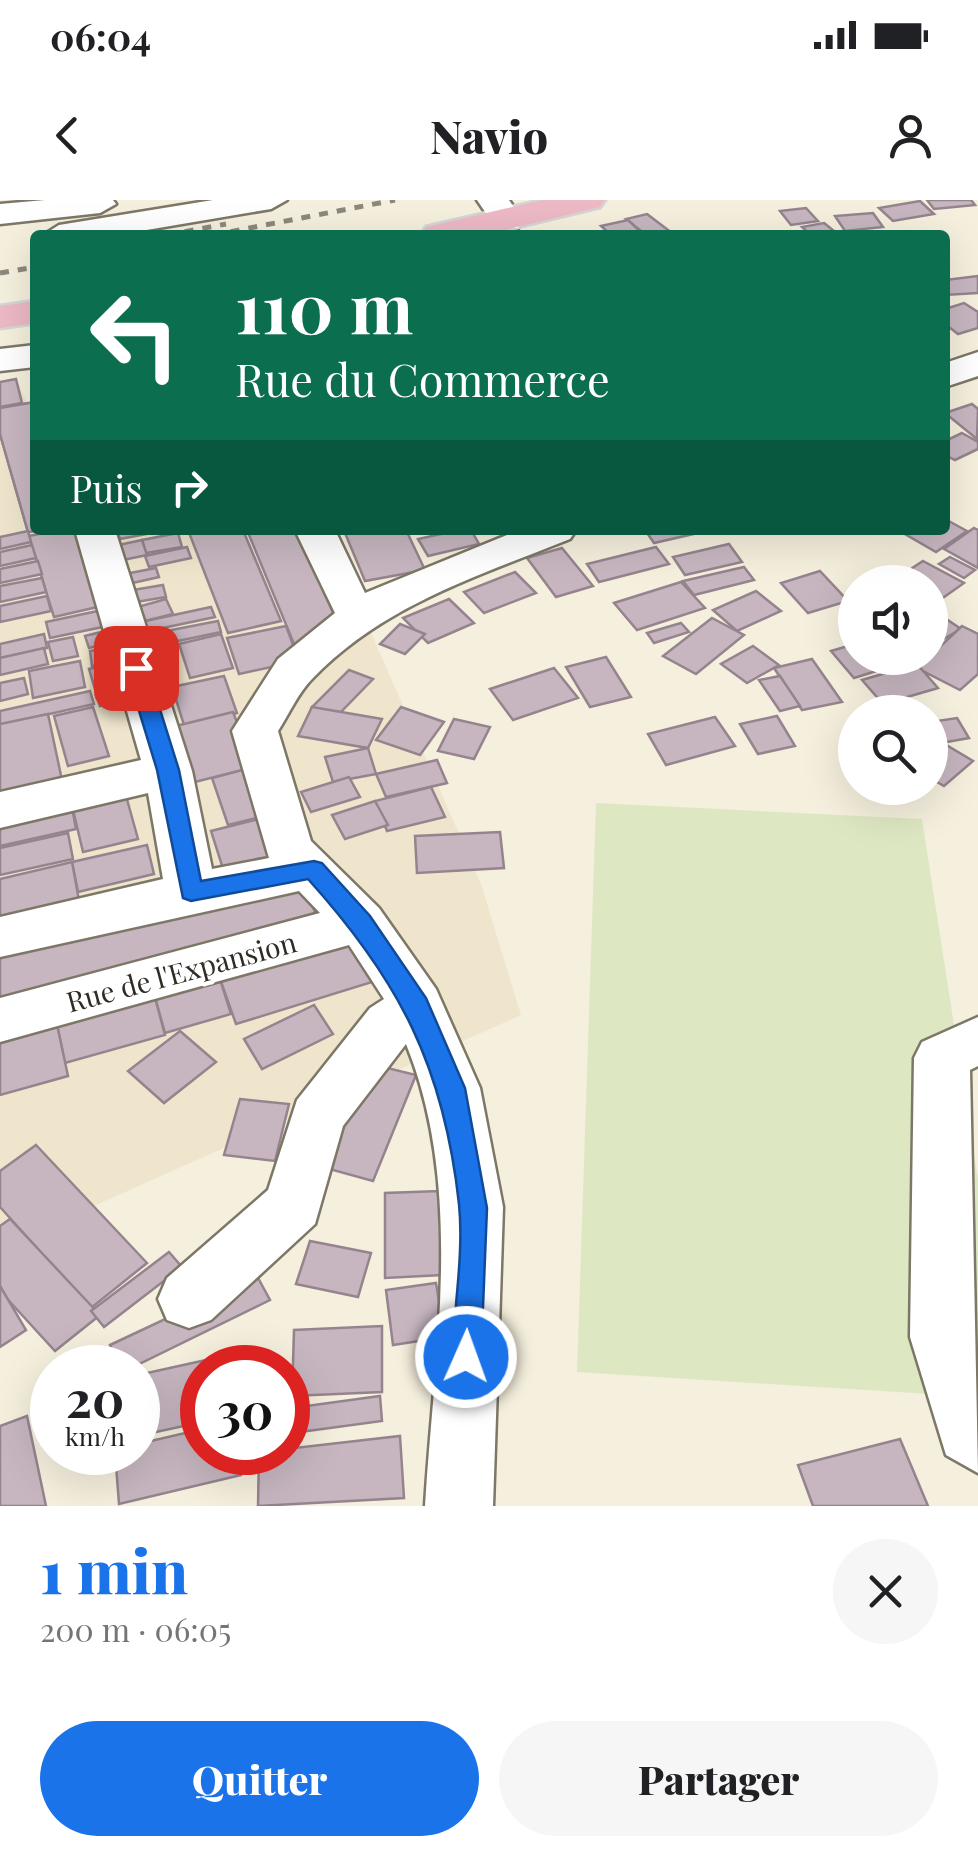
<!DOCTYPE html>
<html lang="fr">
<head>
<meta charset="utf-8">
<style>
	:root { --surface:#fff; --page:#f6f6f6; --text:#202124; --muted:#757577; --accent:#1a73e8 }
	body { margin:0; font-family:"Playfair Display",serif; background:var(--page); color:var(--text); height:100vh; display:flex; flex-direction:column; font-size:38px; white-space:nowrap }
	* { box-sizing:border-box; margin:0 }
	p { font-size:32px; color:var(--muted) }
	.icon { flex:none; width:55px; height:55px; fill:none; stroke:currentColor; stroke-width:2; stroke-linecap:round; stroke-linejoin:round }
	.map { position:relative; height:1306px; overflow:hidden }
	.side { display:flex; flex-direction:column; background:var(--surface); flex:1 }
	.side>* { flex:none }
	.top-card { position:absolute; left:30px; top:30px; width:920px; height:305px; border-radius:10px; box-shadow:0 10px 40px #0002; background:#0b6e4f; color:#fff; overflow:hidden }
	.fabs { position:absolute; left:838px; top:365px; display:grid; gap:20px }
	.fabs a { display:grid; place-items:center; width:110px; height:110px; border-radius:50%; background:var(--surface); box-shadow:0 10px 40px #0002; font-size:50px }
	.speed { position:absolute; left:30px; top:1145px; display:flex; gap:20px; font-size:50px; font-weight:700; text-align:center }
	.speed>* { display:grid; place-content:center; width:130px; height:130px; border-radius:50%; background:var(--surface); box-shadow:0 10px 40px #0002; line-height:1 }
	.speed small { font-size:25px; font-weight:400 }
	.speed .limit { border:15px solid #d22; background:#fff; color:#111 }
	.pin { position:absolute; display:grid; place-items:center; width:85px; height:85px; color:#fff; margin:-42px; border-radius:20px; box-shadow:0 5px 15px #0006 }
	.me { position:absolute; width:110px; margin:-55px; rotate:2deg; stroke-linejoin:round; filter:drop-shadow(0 0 8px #0008) }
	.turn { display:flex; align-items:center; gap:35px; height:210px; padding:0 40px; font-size:45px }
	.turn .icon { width:130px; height:130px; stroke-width:2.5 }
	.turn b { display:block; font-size:70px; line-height:85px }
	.then { display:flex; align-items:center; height:95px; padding:0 40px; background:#0003; gap:20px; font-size:38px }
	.round { display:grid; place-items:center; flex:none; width:105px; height:105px; border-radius:52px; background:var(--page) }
	.headline { display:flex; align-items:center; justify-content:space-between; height:170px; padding:0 40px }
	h1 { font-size:60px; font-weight:800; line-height:75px; color:var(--accent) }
	.button { display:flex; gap:20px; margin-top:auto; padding:20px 40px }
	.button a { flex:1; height:115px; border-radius:60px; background:var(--accent); color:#fff; font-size:40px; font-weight:800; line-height:115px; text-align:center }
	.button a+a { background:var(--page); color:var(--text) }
	.status { display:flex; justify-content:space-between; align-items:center; height:70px; padding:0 50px; background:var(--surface); direction:ltr }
	.status svg { height:28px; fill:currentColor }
	header { display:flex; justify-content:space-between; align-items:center; height:130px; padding:0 40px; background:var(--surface); font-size:45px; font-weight:800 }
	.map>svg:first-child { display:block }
	.built { fill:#eee5cc }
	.green { fill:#dde8c2 }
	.building { fill:#c7b6c0; stroke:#95848e; stroke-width:2.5 }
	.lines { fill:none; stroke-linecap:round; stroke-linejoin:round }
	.minor-casing { stroke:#7d7767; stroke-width:5 }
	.major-casing { stroke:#d5d5d4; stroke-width:5 }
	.minor { fill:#fff; fill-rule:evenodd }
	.major { fill:#ecb9c5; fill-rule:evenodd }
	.rail { stroke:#8d887c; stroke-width:5; stroke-dasharray:9 9; stroke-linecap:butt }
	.route { fill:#1a73e8; stroke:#114b97; stroke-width:2.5 }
	.labels { text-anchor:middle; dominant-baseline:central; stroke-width:9; stroke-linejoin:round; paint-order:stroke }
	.street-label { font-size:28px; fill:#2f2c26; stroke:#fff }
</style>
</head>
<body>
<div class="status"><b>06:04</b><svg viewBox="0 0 49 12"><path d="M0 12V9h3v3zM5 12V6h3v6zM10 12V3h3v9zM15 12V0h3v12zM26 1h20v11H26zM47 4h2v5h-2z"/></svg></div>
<header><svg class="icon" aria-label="back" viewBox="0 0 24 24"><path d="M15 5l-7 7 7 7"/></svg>Navio<svg class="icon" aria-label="person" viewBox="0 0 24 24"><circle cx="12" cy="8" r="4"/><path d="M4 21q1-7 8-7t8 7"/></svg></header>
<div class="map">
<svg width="978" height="1306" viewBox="0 0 978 1306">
	<rect width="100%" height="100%" fill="#f5efdd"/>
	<polygon class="built" points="16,179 35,220 35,330 326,330 481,684 521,815 0,1048 0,182"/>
	<polygon class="green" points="596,603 922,619 978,980 978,1197 577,1172"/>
	<g class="building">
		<polygon points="927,0 971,0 975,5 934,9"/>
		<polygon points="920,1 934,14 893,21 879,8"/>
		<polygon points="806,8 818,21 791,25 780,11"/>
		<polygon points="873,13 883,27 845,31 835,16"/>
		<polygon points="647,14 672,33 646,35 626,19"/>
		<polygon points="628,20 644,35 611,35 601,26"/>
		<polygon points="824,23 839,35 811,35 802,27"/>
		<polygon points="978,76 978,93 945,95 945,80"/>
		<polygon points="964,103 978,112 978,128 958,134 945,124 945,109"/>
		<polygon points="16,179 22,203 0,207 0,182"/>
		<polygon points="35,202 35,330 40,330 28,332 0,234 0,208"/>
		<polygon points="35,202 35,330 40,330 28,332 0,234 0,208"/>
		<polygon points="972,204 978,209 977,239 945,213"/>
		<polygon points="962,233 978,242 978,249 955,260 945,255 945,241"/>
		<polygon points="945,319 967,331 936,352 898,330 945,330"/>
		<polygon points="974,328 978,330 978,368 944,349"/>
		<polygon points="58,330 80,330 106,405 54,417 29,336"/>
		<polygon points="117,330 167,330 120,339"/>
		<polygon points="188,330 243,330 281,421 228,433"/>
		<polygon points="247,330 297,330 334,415 297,451"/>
		<polygon points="363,330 406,330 425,370 365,381 345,333"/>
		<polygon points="459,330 471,330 479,344 428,356 418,339"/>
		<polygon points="645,330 711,330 654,343"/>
		<polygon points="28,331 31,342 0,349 0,337"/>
		<polygon points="178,333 182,347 146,353 142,340"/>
		<polygon points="142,340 147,355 118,361 114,346"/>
		<polygon points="729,344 742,362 685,375 673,357"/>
		<polygon points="32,345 36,358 0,366 0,352"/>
		<polygon points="187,347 191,358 149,367 145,356"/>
		<polygon points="656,347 669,364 599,382 587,364"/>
		<polygon points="562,348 593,386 556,397 527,358"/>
		<polygon points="950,357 975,370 964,378 939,364"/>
		<polygon points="38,361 42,374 0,383 0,369"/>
		<polygon points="923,361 964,383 930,407 930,382 891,382"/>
		<polygon points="744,367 754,380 694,395 683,381"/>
		<polygon points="156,368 159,377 128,384 125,374"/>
		<polygon points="820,371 848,401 808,413 781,383"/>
		<polygon points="515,372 536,393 484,413 464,392"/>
		<polygon points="42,378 46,392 0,402 0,386"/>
		<polygon points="681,382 705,408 637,430 614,403"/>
		<polygon points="163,385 166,397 136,402 133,390"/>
		<polygon points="756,391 781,411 737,431 713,410"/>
		<polygon points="47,396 51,411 0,422 0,406"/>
		<polygon points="166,399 173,414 141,422 134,408"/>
		<polygon points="449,399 474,423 428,443 403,418"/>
		<polygon points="211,407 215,417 144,432 141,422"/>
		<polygon points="930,408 961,429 935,444 930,440"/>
		<polygon points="107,409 112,425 50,438 46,422"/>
		<polygon points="712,418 744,435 696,474 663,456"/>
		<polygon points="218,421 221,432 154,446 151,434"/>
		<polygon points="681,423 689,432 654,443 647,433"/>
		<polygon points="400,424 425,434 405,454 380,444"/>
		<polygon points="286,426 299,461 239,474 227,438"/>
		<polygon points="962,426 978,434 978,474 960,490 917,468"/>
		<polygon points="113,429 117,441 89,448 85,436"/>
		<polygon points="44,434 47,448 0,458 0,444"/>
		<polygon points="221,434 233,468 190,478 179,444"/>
		<polygon points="73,437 78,456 53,461 48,442"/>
		<polygon points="855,444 855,458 893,458 899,464 854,478 831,451"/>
		<polygon points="118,446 121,461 92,466 90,451"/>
		<polygon points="753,446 779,465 747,483 721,464"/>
		<polygon points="44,448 48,464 0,475 0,458"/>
		<polygon points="606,457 631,497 590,507 566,467"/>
		<polygon points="812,459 842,502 802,510 774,468"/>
		<polygon points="80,461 85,487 33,498 29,471"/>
		<polygon points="121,461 133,498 100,506 89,469"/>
		<polygon points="917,464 938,488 883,504 862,480"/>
		<polygon points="554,468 578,498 513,520 490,489"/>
		<polygon points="349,470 373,479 336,517 312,507"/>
		<polygon points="224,476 237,513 184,525 172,487"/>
		<polygon points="780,476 800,506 780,511 759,480"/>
		<polygon points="24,478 28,494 0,501 0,483"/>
		<polygon points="90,491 94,504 0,525 0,511"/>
		<polygon points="93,507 109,556 68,566 54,516"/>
		<polygon points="312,507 382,519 368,548 298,536"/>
		<polygon points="401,507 444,522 420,555 376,540"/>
		<polygon points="233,512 254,567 195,582 176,526"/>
		<polygon points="48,514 63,585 0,599 0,524"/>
		<polygon points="777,516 795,546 758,554 740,524"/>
		<polygon points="715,517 735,546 666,565 648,534"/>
		<polygon points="957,518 969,538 930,545 930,522"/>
		<polygon points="454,519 490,527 474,559 438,551"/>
		<polygon points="938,540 973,561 944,586 930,578 930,546"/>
		<polygon points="368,548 376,574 333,582 325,557"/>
		<polygon points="437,560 447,583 386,597 376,574"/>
		<polygon points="254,567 272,614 228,625 212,578"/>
		<polygon points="349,577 360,597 311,612 301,592"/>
		<polygon points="123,585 138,639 83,652 70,597"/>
		<polygon points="431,587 445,617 387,631 375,601"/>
		<polygon points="70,597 76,629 0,646 0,613"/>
		<polygon points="375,601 388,625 345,639 332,615"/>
		<polygon points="263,618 278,662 225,675 211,631"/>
		<polygon points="500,632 504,668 417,673 415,636"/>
		<polygon points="68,633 73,659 0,675 0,648"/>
		<polygon points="147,645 154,674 78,692 72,662"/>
		<polygon points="72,662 80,706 0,725 0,679"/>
		<polygon points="304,679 319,725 0,803 0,751"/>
		<polygon points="352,736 372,782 236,824 219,776"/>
		<polygon points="219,776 231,814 165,833 154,794"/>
		<polygon points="154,794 165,835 65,863 56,820"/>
		<polygon points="314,805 333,834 262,869 244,839"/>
		<polygon points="56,820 68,876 0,895 0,835"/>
		<polygon points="180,831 216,862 164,903 128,871"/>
		<polygon points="367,863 416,875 373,981 322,967"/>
		<polygon points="240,899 289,904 275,961 224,955"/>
		<polygon points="36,945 147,1063 91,1108 0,1007 0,971"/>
		<polygon points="440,991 442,1075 385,1078 385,993"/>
		<polygon points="10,1019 100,1115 55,1151 0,1091 0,1026"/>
		<polygon points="310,1041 371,1053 358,1097 296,1084"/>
		<polygon points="169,1052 182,1067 104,1127 91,1111"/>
		<polygon points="257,1076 270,1100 131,1168 119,1168 110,1145"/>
		<polygon points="436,1083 445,1137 393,1145 386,1090"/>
		<polygon points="0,1086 26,1130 0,1147"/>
		<polygon points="382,1126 382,1192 292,1196 294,1130"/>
		<polygon points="251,1150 253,1168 202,1168 202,1222 138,1236 138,1175"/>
		<polygon points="380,1196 382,1221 300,1232 299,1207"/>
		<polygon points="27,1216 46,1306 0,1306 0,1226"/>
		<polygon points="202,1229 202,1252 238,1252 241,1275 119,1304 115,1252 138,1252 138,1244"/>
		<polygon points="400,1236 404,1298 258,1306 259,1252"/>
		<polygon points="900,1239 928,1306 813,1306 798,1265"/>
	</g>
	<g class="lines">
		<g class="minor-casing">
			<g id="minor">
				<polygon points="45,0 113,0 116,4 100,13 0,24 0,4"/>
				<polygon points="213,0 287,0 271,9 117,35 43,35 59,25"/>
				<polygon points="477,0 509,0 523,21 518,28 496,28"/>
				<polygon points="35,145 35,167 0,171 0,149"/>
				<polygon points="978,152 978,176 945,187 945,163"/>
				<path d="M75 330H115L192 571 212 669 269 658 232 531 278 459 335 413 295 330H335L365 393 519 330H576L570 339C478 376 383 405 312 479 298 493 289 514 278 531L311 641 379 708 436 789 480 888 503 1007 493 1306H425C434 1153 465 989 406 844L343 926 315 1024 211 1120 189 1128 167 1120 158 1099 167 1078 268 990 297 900 370 808 384 799 349 745 0 842V798L320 713 299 691 0 757V717L163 679 148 593 0 628V592L141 560Z"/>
				<polygon points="978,817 978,866 970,870 978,1273 946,1255 910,1137 914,858 922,842"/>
			</g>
		</g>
		<g class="major-casing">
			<g id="major">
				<polygon points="543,0 605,0 600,7 484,35 421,35 426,27"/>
				<polygon points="35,101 35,123 0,128 0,106"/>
			</g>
		</g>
		<use href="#minor" class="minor"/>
		<use href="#major" class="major"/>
		<g class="rail">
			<polyline points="167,35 226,24"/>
			<polyline points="213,35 395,0"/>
			<polyline points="0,73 35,67"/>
		</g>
	</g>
	<path class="route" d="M136 461 147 468 179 570 201 681 314 661 322 663 370 716 426 798 465 888 487 1008 481 1157 477 1167 466 1171 456 1167 452 1157C454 1108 464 1053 459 1004 444 867 400 781 308 679L191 701 183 698 157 570 126 468Z"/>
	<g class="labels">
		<g class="street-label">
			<text transform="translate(181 771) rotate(-15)">Rue de l'Expansion</text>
		</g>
	</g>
</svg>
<div class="fabs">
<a><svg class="icon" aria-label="sound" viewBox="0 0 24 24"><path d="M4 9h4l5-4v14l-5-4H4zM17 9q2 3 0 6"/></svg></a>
<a><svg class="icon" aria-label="search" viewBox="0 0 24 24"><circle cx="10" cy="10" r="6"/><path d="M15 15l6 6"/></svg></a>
</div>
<div class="speed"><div>20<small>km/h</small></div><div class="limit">30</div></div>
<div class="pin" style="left:136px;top:468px;background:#d93025"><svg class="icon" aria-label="arrive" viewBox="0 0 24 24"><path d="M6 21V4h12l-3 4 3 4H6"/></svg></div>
<svg class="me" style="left:466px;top:1157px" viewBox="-20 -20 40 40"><circle r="17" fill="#1a73e8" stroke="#fff" stroke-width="3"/><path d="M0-11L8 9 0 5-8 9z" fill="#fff"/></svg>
<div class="top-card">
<div class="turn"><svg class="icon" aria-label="left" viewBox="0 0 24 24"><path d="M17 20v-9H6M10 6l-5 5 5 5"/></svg><div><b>110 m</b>Rue du Commerce</div></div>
<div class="then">Puis<svg class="icon" aria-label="right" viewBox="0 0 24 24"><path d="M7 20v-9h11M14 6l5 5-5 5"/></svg></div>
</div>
</div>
<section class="side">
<div class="headline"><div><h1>1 min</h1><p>200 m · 06:05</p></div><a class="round"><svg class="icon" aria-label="close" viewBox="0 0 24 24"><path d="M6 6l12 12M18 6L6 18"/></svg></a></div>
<div class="button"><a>Quitter</a><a>Partager</a></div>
</section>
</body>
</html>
